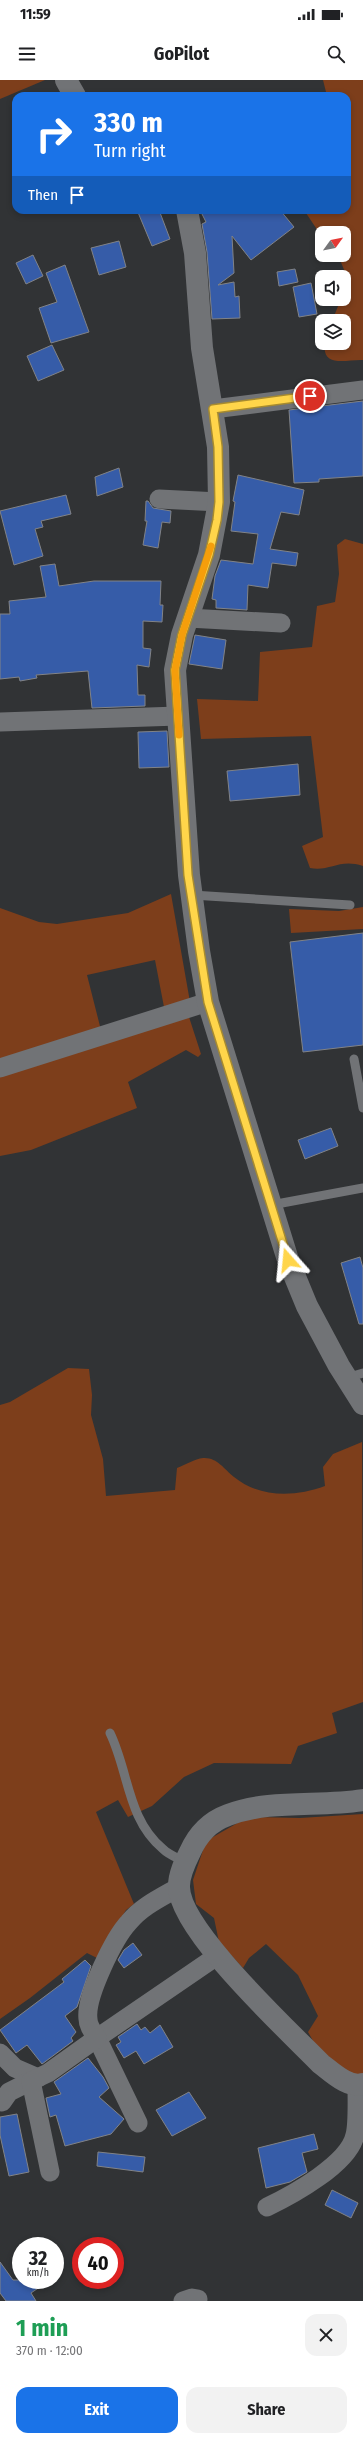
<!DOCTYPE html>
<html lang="en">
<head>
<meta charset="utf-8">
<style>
	:root { --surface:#fff; --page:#f2f2f2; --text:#202124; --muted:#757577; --accent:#1a73e8 }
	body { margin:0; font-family:"Fira Sans Condensed",sans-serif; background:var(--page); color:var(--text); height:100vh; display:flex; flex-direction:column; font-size:15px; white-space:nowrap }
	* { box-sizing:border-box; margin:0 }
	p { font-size:13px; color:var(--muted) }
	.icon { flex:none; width:22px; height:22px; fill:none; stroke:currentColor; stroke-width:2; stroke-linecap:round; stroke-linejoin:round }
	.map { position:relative; height:2221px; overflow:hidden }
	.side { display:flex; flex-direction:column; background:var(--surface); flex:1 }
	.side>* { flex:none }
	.top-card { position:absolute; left:12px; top:12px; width:339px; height:122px; border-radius:12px; box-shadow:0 2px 6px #0003; background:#1a73e8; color:#fff; overflow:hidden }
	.needle { width:26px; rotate:57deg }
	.buttons { position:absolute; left:315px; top:146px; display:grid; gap:8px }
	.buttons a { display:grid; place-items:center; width:36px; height:36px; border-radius:8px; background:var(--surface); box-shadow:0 2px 6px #0003; font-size:20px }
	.speed { position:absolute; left:12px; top:2157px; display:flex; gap:8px; font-size:20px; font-weight:700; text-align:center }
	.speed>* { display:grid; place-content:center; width:52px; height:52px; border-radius:50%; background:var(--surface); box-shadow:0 2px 6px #0003; line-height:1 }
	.speed small { font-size:10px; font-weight:400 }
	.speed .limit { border:6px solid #d22; background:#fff; color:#111 }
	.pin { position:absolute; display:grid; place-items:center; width:34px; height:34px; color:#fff; margin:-17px; border:2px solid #fff; border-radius:50%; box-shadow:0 1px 4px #0007 }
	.me { position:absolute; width:44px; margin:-22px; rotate:342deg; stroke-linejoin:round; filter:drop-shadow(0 0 3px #0008) }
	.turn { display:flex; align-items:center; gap:14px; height:84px; padding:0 16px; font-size:18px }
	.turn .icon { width:52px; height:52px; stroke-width:2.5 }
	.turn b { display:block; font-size:28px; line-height:34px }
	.then { display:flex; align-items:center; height:38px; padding:0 16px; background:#0003; gap:8px; font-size:15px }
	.round { display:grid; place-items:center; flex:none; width:42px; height:42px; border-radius:12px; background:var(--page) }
	.overview { display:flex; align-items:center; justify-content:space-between; height:68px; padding:0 16px }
	h1 { font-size:24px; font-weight:700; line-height:30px; color:#1e9e55 }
	.button { display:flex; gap:8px; margin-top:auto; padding:8px 16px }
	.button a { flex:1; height:46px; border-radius:12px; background:var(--accent); color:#fff; font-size:16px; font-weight:700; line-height:46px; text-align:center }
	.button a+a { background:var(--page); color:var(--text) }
	.status { display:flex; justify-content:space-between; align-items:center; height:28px; padding:0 20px; background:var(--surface); direction:ltr }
	.status svg { height:11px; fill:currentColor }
	header { display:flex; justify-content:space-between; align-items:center; height:52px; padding:0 16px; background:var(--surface); font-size:18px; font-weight:700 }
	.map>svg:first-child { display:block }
	.green { fill:#7d3e1b }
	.building { fill:#365ca8; stroke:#818387 }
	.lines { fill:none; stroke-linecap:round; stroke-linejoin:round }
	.service { stroke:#717376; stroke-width:9 }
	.minor { stroke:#717376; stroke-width:19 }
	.tertiary { stroke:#717376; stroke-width:22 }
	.route-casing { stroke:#a68a30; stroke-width:10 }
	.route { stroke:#ffd54a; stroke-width:7 }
	.slow { stroke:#f59e0b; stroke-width:7 }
</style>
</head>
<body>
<div class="status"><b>11:59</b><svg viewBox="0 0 49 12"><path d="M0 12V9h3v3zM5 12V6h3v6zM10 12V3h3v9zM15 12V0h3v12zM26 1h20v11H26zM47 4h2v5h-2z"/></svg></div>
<header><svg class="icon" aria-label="menu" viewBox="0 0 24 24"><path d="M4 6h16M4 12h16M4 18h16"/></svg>GoPilot<svg class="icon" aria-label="search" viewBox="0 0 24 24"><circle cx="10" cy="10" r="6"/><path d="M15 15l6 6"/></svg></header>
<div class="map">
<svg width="363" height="2221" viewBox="0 0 363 2221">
	<rect width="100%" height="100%" fill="#313335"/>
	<g class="green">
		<polygon points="0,0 45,0 0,19"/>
		<path d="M323 0H363V280C348 279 321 289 325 263H344V241H332L341 219H344L347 197 338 175H344V153H322V157L304 130H347V16H327Z"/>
		<path d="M345 459 363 464V786C339 778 330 792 310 788L302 766 323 757 311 656 201 659 197 619 258 621 260 572 312 567 317 526 335 522 339 494 337 465Z"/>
		<polygon points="171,814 190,922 164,927 155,880 87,895 103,958 189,937 201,974 198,977 186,970 128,1002 137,1028 31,1070 0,1076 0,828 39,842 57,844 128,833"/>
		<polygon points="363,827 363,849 291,853 289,829 339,831"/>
		<path d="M68 1288 89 1289 92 1315 91 1335 103 1379 106 1416 175 1410 177 1388C185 1385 195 1379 203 1378 217 1377 224 1389 234 1397 260 1418 295 1417 325 1406L323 1387 333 1374 362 1362 363 1622 332 1633 337 1653 298 1666 291 1684 214 1683 184 1697 152 1726 128 1737 118 1720 96 1732 134 1824 126 1830 97 1878 87 1873 30 1918 0 1939V1325L10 1322Z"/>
		<polygon points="363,1734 363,1995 350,1997 325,1982 308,1952 318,1936 298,1895 266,1864 249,1878 243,1888 219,1862 214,1838 196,1824 193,1800 206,1761 248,1737 300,1738"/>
	</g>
	<g class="building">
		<polygon points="137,130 159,130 170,159 152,166"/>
		<polygon points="200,130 280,130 294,147 251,180 232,156 234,193 218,205 234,202 235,217 239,216 240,238 212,239 207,172 202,144 206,142"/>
		<polygon points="119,161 126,187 99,195 91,168"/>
		<polygon points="33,175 43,196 26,204 16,183"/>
		<polygon points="65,185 89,252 51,263 39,228 57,222 46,193"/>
		<polygon points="295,189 298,202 279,206 277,192"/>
		<polygon points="311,203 317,234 299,237 293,207"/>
		<polygon points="52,265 64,290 38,301 27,276"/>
		<polygon points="363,321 363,396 319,399 319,402 294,403 289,330"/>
		<polygon points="119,388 123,407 97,416 95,397"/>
		<polygon points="238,395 304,410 299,435 281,432 270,469 298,473 296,486 272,483 268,508 248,505 247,530 216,528 216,520 212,519 215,496 221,480 253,484 258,454 231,451 235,422 233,421"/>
		<polygon points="66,415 71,434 41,441 43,447 35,449 43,476 14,485 0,431"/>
		<polygon points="146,421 148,421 153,428 171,431 170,443 162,442 158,468 143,465 147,441 145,441"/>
		<polygon points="55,484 59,506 94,501 161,501 160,525 163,525 162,542 143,541 143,568 151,569 149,587 137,585 138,615 145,615 145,626 92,628 88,591 36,595 37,598 20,601 19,597 0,599 0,534 10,534 9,521 46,517 40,486"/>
		<polygon points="195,555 226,560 222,589 189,584"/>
		<polygon points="167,651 169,687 139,688 138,652"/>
		<polygon points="298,684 300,715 230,721 227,691"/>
		<polygon points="363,853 363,965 303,972 290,862"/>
		<polygon points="331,1048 338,1066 305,1079 298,1060"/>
		<polygon points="360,1177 363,1188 363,1244 359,1244 341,1183"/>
		<polygon points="133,1863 142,1875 124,1888 118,1880 124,1870"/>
		<polygon points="85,1880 91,1886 77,1927 65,1936 76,1952 71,1958 73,1961 42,1984 27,1965 16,1973 0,1950 64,1902 62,1899"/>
		<polygon points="137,1944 141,1950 145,1947 150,1953 160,1945 173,1967 144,1984 136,1971 124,1978 116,1965 121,1962 118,1957"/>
		<polygon points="88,1978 103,1997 109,2008 99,2017 124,2039 111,2054 65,2066 56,2035 50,2037 46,2018 61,2014 54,2002"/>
		<polygon points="189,2012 206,2038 172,2056 156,2030"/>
		<polygon points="17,2034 29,2092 9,2096 0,2055 0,2037"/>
		<polygon points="314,2054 318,2069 302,2073 307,2092 290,2102 266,2108 258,2068"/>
		<polygon points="98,2072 145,2077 143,2092 97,2086"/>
		<polygon points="332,2110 358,2123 351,2138 325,2125"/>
		<polygon points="0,2182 13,2200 50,2200 31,2213 36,2221 6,2221 0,2213"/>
	</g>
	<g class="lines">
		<g class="service">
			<polyline points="192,815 350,825"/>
			<polyline points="354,979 363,1028"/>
			<polyline points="272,1127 282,1123 363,1108"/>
			<polyline points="346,1298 363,1293"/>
			<path d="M110 1653C129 1692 127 1739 163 1769 169 1775 178 1778 185 1782"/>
		</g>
		<g class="minor">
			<polyline points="213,329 363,310"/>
			<polyline points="159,419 219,422"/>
			<polyline points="188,538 281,543"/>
			<polyline points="0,642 178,636"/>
			<polyline points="0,988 208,922"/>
			<polyline points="0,1973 15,1988 38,1998"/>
			<polyline points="2,2022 9,2012 31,2001"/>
			<polyline points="138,2043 97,1958 217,1876"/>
			<path d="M50 2092 31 2001 48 1993 97 1958C93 1952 88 1946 88 1939 85 1917 114 1858 129 1842 142 1826 162 1817 179 1807"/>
			<path d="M267 2127C292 2115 349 2084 355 2055 358 2044 357 2019 357 2006"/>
			<polyline points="183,2221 192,2218 198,2219"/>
		</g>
		<g class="tertiary">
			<polyline points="66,0 75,16"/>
			<polyline points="187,130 195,173 202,268 218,367 219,422 209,475 182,555 175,590 189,795 199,871 208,922 288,1180 307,1226 339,1286 363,1324"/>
			<path d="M363 1720C319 1727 270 1719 228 1735 209 1742 198 1754 190 1772 185 1782 179 1794 179 1806 178 1849 290 1952 321 1984 333 1993 348 2008 363 2004"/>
		</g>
	</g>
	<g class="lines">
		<g class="route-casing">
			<polyline id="route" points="288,1180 208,922 188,795 175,590 182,555 209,475 217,440 219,422 218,367 213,329 310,316"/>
		</g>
		<use href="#route" class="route"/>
		<polyline class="slow" points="179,655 175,590 182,555 211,466"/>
	</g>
</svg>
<div class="buttons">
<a><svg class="needle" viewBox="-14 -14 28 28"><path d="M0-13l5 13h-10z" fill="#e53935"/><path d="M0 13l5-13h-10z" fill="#757577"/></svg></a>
<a><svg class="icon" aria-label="sound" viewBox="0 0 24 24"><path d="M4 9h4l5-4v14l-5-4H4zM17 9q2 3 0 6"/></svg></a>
<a><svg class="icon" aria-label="layers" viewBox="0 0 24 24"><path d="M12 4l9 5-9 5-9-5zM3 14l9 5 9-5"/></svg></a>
</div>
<div class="speed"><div>32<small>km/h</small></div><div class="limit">40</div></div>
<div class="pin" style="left:310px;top:316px;background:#d93025"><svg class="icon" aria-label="arrive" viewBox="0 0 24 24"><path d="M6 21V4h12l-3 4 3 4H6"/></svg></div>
<svg class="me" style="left:288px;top:1180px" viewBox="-20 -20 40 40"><path d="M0-17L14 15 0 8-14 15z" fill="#ffd54a" stroke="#fff" stroke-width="4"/></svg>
<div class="top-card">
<div class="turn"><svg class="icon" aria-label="right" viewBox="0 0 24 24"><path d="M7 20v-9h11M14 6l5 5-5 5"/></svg><div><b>330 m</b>Turn right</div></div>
<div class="then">Then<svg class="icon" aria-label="arrive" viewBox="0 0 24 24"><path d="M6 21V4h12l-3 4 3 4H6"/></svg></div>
</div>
</div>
<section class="side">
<div class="overview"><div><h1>1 min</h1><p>370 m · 12:00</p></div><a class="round"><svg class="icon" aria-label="close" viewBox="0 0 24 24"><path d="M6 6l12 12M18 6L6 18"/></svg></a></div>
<div class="button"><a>Exit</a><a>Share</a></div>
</section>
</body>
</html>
